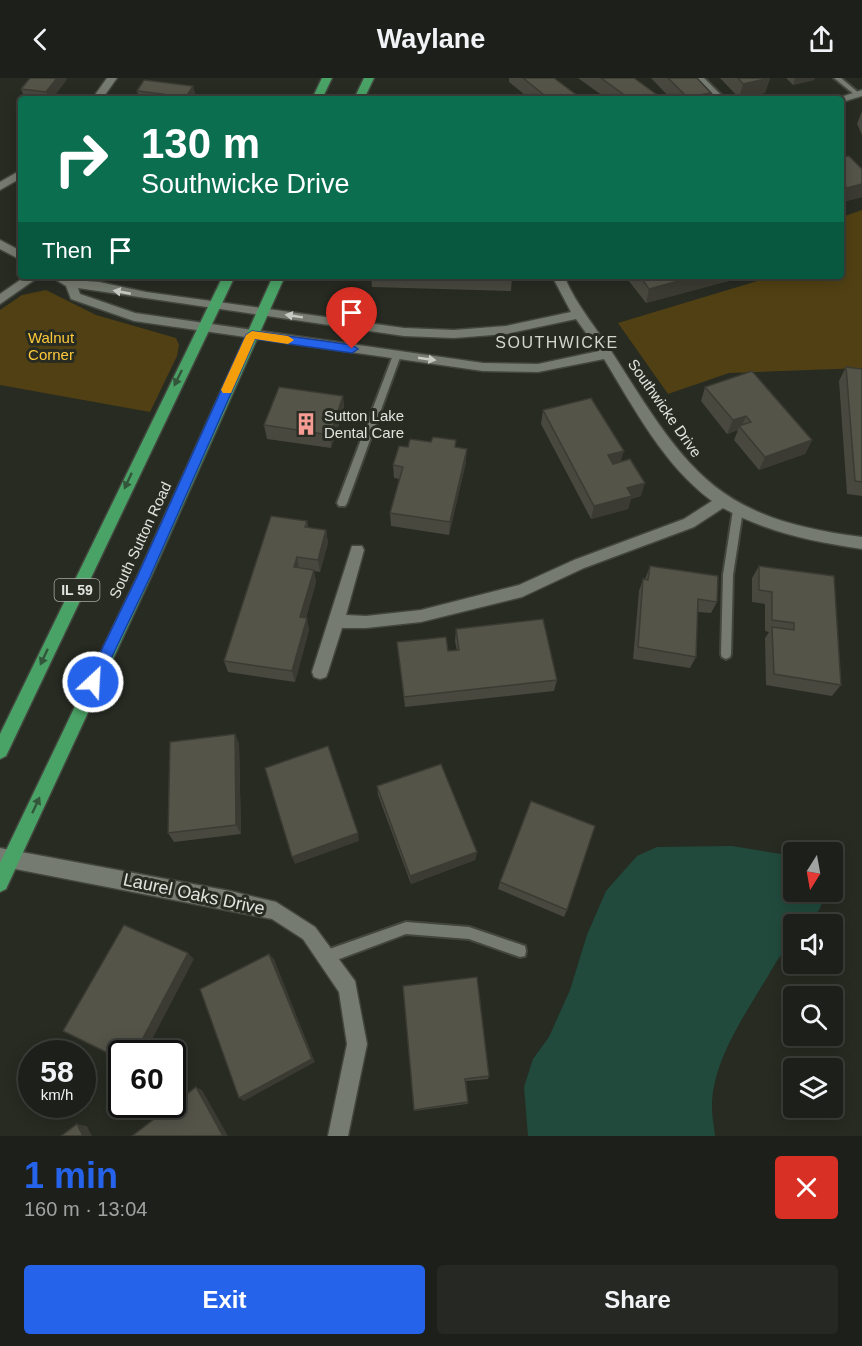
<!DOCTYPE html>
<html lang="en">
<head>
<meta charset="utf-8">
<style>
	:root { --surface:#1d201a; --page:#252823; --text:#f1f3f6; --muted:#a0a3a2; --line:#3b3e39; --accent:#2563eb }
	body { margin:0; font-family:Arial,sans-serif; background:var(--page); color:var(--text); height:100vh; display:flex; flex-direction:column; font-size:22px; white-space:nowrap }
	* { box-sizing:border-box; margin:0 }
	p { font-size:20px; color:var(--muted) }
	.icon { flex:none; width:33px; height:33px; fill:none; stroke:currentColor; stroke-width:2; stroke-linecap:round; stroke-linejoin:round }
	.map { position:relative; height:1058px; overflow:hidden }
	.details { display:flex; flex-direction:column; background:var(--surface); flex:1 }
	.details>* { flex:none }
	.hud { position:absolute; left:18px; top:18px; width:826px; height:183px; border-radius:6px; box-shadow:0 3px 15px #0003,0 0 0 2px var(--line); background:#0b6e4f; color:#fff; overflow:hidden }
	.needle { width:39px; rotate:191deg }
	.fabs { position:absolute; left:783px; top:764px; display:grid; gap:12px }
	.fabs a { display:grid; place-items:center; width:60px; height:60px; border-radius:6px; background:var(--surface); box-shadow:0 3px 15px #0003,0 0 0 2px var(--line); font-size:30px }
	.speed { position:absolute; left:18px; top:962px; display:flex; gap:12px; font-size:30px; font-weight:700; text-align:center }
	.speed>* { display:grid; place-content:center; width:78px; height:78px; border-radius:50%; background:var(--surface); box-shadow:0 3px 15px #0003,0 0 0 2px var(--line); line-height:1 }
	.speed small { font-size:15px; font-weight:400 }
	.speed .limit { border:3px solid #111; border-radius:9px; background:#fff; color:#111 }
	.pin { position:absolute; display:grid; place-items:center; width:51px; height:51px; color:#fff; margin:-62px -26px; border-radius:50% 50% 50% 0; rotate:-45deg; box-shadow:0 0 6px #0007 }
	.pin .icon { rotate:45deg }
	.me { position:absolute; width:66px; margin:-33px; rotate:25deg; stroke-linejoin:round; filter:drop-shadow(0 0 4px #0008) }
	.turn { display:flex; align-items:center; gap:21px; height:126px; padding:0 24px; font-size:27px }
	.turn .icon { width:78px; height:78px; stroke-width:2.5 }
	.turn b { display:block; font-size:42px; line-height:51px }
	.then { display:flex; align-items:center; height:57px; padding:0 24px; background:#0003; gap:12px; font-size:22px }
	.round { display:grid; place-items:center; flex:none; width:63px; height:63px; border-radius:6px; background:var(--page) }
	.headline { display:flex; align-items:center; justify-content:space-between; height:102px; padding:0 24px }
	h1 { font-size:36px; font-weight:800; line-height:45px; color:var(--accent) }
	.action { display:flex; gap:12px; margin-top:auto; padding:12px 24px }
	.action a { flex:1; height:69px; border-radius:6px; background:var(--accent); color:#fff; font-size:24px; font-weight:800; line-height:69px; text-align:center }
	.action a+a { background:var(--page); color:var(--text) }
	header { display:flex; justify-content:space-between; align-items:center; height:78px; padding:0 24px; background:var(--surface); font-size:27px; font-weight:800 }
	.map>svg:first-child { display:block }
	.green { fill:#514013 }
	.water { fill:#214a3d }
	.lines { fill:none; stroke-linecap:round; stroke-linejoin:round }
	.lane-casing { stroke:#42463e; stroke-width:4 }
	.street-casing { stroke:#42463e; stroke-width:3 }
	.primary-casing { stroke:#42463e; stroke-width:3 }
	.lane { fill:#767b71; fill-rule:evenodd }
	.street { fill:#767b71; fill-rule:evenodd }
	.primary { fill:#4aa366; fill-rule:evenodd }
	.wall { fill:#48483f }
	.shaded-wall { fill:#3b3b33 }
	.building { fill:#545449; stroke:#3b3b33; stroke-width:1.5 }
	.oneway { fill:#c6cac3 }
	.oneway2 { fill:#33553a }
	.route { fill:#2563eb; stroke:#184099; stroke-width:1.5 }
	.slow { fill:#f59e0b }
	.labels { text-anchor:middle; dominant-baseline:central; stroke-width:6; stroke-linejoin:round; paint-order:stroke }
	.shield { fill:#272b22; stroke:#a8aca6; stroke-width:1.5 }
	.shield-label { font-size:14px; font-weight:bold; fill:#e0e4de }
	.park-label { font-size:15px; fill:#fdc93b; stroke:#272b22 }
	.street-label { font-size:15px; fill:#e0e4de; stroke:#272b22 }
	.poi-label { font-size:15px; fill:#e0e4de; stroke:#272b22; text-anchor:start }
	.neighbourhood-label { font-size:16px; letter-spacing:1.5px; fill:#d1d7cb; stroke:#272b22 }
	.near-street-label { font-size:18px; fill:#e0e4de; stroke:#272b22 }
</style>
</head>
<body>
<header><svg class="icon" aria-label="back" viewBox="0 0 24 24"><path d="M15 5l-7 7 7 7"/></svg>Waylane<svg class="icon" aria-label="share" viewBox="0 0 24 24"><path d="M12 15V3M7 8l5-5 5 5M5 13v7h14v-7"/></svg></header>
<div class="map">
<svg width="862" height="1058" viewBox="0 0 862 1058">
	<rect width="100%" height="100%" fill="#272b22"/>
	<g class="green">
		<polygon points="862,132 862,290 729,295 668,316 618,245 774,198 842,198 842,139"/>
		<polygon points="46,212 96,237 176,260 179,267 177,278 150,334 0,307 0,232 22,217"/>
	</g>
	<path class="water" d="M732 768 793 778 794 813H827L819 832 807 846H794C794 868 785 869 775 886 751 928 711 981 712 1030 712 1039 714 1049 715 1058H528L524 1009 533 981 549 959 570 912 587 857 606 813 637 778 657 769Z"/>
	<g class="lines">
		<g class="lane-casing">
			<g id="lane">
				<polygon points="697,0 704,0 725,21 718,21"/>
				<polygon points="834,0 841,0 860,16 855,17"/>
				<polygon points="397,274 401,277 347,425 345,428 339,428 337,425 393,277"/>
				<polygon points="738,428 743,432 733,497 731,576 730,579 726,581 722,579 721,576 723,497 733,432"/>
				<polygon points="406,844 469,849 525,868 526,873 525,878 520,879 469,861 406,856 326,886 321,884 319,879 321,874"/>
			</g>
		</g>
		<g class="street-casing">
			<g id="street">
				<polygon points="107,0 117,0 102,21 92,21"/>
				<polygon points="862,12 862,18 842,24 842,21 835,21"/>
				<polygon points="21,92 21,100 0,112 0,104"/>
				<polygon points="0,162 21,173 21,182 0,171"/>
				<polygon points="26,198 40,198 0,226 0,216"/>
				<path d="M50 198H65L73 202 99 204 146 214 404 250 454 252 506 248 571 234 552 198H564C577 229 599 253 617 282 690 398 720 441 862 459V471C813 464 766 454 723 430L694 449 584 490 522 519 421 544 366 550H342L328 594 326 599 320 601 314 599 312 594 352 468H362L364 472 346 537 366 538 421 532 519 507 574 482 684 441 712 423C664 388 634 330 604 281L538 294 483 293 134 243 71 221 66 208ZM78 210 404 258 454 260 506 256 576 241 599 273 538 286 483 285 135 235 80 216Z"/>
				<polygon points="0,770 230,813 276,824 315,849 355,903 367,966 348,1058 328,1058 347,966 339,914 303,861 272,841 0,788"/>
			</g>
		</g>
		<g class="primary-casing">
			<g id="primary">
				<polygon points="322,0 332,0 322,21 312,21"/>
				<polygon points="364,0 374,0 364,21 354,21"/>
				<polygon points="223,198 235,198 6,678 0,681 0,656"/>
				<polygon points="273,198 285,198 151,499 6,811 0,814 0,785 137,499"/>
			</g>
		</g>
		<use href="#lane" class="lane"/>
		<use href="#street" class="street"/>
		<use href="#primary" class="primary"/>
	</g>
	<g class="wall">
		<polygon points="509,0 554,0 582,21 530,21 509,4"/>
		<polygon points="578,0 634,0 655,21 607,21"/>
		<polygon points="651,0 697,0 711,15 709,21 671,21"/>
		<polygon points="720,0 770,0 765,15 739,20"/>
		<polygon points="786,0 815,0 814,2 793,7"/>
		<polygon points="67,1 52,21 25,21 21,11"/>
		<polygon points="137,13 196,18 194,21 139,21"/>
		<polygon points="862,33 862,57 857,46"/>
		<polygon points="842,77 843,79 862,119 842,124"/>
		<polygon points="371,198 512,198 511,213 372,209"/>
		<polygon points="625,198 747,198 646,225"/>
		<polygon points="846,289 862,291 862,418 847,416 839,303"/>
		<polygon points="705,309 812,362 805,376 759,392 734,362 738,352 727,356 701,323"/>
		<polygon points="343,318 344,332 331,370 267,361 264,347"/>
		<polygon points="543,332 621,384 641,418 631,421 628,431 591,441 541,346"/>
		<polygon points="408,369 456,369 466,384 449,457 391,448 390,435 399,401 394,400 393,387"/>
		<polygon points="307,443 308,450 326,452 328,465 320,494 314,493 316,504 306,540 309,552 295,604 228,594 224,583"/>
		<polygon points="650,488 717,524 711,535 698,534 696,579 690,590 633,581 639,513 643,501 645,501"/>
		<polygon points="759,488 841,607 832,618 766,607 765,560 769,554 765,553 765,526 752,524 752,500"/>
		<polygon points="456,551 557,602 554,613 405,629 397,564 448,573 457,573 455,563"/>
		<polygon points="235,656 239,666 241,756 174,764 168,755"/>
		<polygon points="377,708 477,774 475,782 411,806 378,717"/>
		<polygon points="500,804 567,832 564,839 498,811"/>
		<polygon points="403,908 489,998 488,1001 466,1003 468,1024 467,1026 414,1033"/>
	</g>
	<g class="shaded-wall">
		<polygon points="57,0 66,0 67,1 52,21 49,21 46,14"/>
		<polygon points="770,0 765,15 739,20 743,6"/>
		<polygon points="795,0 815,0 814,2 793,7"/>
		<polygon points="193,8 196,18 194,21 185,21"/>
		<polygon points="711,15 709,21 687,21 687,19"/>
		<polygon points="656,16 655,21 642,21"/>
		<polygon points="862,106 862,119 842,124 847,110"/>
		<polygon points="697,198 747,198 646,225 649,211"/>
		<polygon points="343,318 344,332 331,370 330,357"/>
		<polygon points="746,338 741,350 739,348 738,352 727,356 733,342"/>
		<polygon points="812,362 805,376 759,392 765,379"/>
		<polygon points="467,371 466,384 449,457 450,444"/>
		<polygon points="624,373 620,386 604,390 608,377"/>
		<polygon points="645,405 641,418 631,421 628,431 591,441 594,428 627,410"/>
		<polygon points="326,452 328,465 320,494 318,482"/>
		<polygon points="297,479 299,491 294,489"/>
		<polygon points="314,492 316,504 303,551 300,539"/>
		<polygon points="307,540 309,552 295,604 292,593"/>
		<polygon points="235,656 239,666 241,756 236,747"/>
		<polygon points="358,755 359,763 295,786 292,779"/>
		<polygon points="477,774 475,782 411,806 410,798"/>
		<polygon points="188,875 194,881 145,975 135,975"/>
		<polygon points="269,876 274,881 315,984 244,1023 239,1020"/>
		<polygon points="196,1009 202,1012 228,1058 223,1058"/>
		<polygon points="77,1046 87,1048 92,1058 83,1058"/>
	</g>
	<g class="building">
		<polygon points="30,0 57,0 46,14 21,11"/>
		<polygon points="523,0 554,0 582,21 549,21"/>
		<polygon points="601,0 634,0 656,16 642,21 630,21"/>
		<polygon points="668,0 697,0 711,15 687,19"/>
		<polygon points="738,0 770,0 743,6"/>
		<polygon points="144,2 193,8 185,21 159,21 163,16 137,13"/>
		<polygon points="842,77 843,79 849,78 862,91 862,106 847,110 842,104"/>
		<polygon points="483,198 512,198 512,199"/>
		<polygon points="640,198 697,198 649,211"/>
		<polygon points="846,289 862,291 862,404 855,403"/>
		<polygon points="752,293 812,362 765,379 739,348 751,344 746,338 733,342 705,309"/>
		<polygon points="279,309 343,318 330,357 264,347"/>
		<polygon points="591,320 624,373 608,377 613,386 630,381 645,405 627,410 632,418 594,428 543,332"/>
		<polygon points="433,359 456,362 455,369 467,371 450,444 390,435 403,389 393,387 399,368 408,369 410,361 431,364"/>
		<polygon points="271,438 307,443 305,449 326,452 318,482 297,479 294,489 314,492 300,539 307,540 292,593 224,583"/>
		<polygon points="650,488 718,498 717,524 698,521 696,579 638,569 643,501 648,502"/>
		<polygon points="759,488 834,498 841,607 774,596 772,549 794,552 794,545 772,542 772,514 759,512"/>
		<polygon points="543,541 557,602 404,619 397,564 446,559 448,573 459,572 456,551"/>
		<polygon points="235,656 236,747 168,755 170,664"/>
		<polygon points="328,668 358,755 292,779 265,690"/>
		<polygon points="441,686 477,774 410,798 377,708"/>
		<polygon points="531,723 595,748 567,832 500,804"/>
		<polygon points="124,847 188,875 135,975 122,975 122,982 63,953"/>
		<polygon points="269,876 312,981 239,1020 200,911"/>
		<polygon points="477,899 489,998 465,1001 468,1024 414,1032 403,908"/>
		<polygon points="196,1009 223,1058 132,1058"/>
		<polygon points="77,1046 83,1058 61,1058"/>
	</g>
	<defs><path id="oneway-solid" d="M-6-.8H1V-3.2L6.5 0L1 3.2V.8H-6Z" transform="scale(1.5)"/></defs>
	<g class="oneway">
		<use href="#oneway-solid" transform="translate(122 214) rotate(-169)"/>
		<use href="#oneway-solid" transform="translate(294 238) rotate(-171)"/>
		<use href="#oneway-solid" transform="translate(427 281) rotate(8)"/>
	</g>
	<g class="oneway2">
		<use href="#oneway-solid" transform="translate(178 300) rotate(116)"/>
		<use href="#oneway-solid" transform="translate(128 403) rotate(115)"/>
		<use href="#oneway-solid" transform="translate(44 579) rotate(115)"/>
		<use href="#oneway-solid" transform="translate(36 727) rotate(-65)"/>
	</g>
	<polygon class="route" points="252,253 352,267 358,271 352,275 255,261 150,499 98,608 88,608 86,604 137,499 246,257"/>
	<polygon class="slow" points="252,253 288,258 294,262 288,266 255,261 231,315 223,315 221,312 246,257"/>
	<defs>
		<g id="building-bare" transform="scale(1.8)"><path d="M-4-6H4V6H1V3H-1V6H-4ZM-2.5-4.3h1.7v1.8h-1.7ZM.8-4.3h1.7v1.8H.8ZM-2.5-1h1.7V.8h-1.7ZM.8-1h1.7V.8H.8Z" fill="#f59c94" stroke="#272b22" stroke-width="2.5" paint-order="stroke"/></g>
	</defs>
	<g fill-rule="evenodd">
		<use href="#building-bare" x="306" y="346"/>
	</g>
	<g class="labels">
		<rect class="shield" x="54.5" y="501" width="45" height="22" rx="4.5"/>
		<g class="shield-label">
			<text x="77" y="512">IL 59</text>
		</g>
		<g class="park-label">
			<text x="51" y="259">Walnut<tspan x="51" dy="17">Corner</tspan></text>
		</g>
		<g class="street-label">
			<text transform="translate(665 330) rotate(55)">Southwicke Drive</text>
			<text transform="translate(140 462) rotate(-65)">South Sutton Road</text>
		</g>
		<g class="poi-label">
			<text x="324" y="337">Sutton Lake<tspan x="324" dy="17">Dental Care</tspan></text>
		</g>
		<g class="neighbourhood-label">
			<text x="557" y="264">SOUTHWICKE</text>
		</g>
		<g class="near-street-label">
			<text transform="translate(194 816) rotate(12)">Laurel Oaks Drive</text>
		</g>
	</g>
</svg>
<div class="fabs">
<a><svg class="needle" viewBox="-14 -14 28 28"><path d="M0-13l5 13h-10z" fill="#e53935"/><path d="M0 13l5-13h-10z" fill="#a0a3a2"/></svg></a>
<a><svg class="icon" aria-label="sound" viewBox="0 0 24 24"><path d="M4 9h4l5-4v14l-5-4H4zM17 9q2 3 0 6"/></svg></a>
<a><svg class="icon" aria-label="search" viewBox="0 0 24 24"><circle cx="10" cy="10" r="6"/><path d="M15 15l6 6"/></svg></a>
<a><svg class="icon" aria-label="layers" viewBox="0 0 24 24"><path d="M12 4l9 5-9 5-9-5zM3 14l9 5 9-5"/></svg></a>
</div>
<div class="speed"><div>58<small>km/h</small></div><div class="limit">60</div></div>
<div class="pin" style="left:352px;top:271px;background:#d93025"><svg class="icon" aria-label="arrive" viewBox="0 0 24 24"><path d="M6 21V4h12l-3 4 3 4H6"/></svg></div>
<svg class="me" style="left:93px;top:604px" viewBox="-20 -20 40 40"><circle r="17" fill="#2563eb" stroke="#fff" stroke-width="3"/><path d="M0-11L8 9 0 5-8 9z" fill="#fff"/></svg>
<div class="hud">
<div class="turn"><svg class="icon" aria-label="right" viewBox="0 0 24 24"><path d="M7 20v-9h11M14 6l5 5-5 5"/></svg><div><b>130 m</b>Southwicke Drive</div></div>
<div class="then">Then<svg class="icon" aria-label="arrive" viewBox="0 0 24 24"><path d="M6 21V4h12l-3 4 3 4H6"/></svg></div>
</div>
</div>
<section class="details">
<div class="headline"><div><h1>1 min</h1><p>160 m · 13:04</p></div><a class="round" style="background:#d93025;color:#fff"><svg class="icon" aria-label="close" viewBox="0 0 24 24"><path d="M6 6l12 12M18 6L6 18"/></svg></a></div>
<div class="action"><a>Exit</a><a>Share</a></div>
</section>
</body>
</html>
